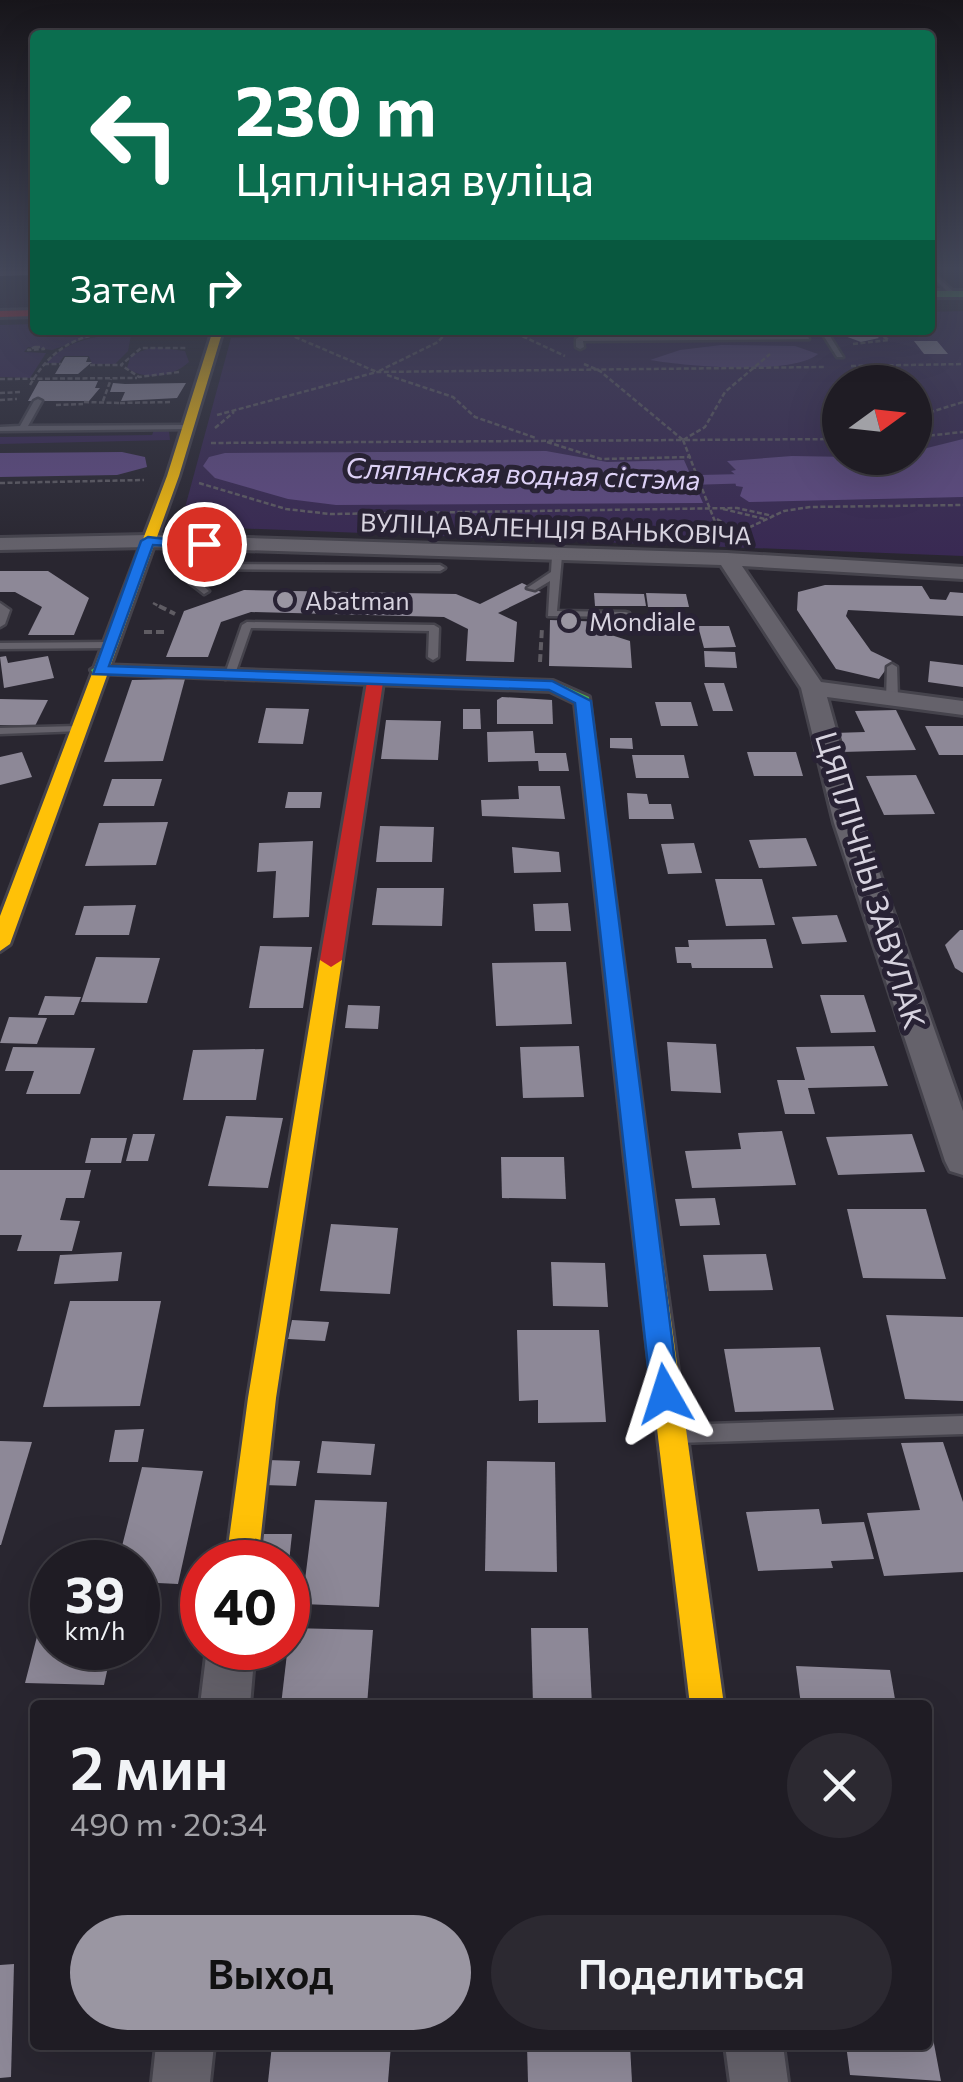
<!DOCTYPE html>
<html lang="ru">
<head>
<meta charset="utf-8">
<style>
	:root { --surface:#1f1c24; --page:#2c2931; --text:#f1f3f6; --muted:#a1a1a6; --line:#3c3a41; --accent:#9a96a2 }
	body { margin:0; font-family:Commissioner,sans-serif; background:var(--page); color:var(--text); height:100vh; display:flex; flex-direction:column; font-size:38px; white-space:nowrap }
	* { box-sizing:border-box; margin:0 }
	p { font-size:32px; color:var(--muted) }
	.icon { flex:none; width:55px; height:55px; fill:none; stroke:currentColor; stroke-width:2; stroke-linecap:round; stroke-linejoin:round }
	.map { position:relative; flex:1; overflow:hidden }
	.drawer { position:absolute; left:30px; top:1700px; width:902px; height:350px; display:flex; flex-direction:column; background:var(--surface); border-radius:10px; box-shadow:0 10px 40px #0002,0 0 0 2px var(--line) }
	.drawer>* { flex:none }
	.banner { position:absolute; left:30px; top:30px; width:905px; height:305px; border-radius:10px; box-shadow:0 10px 40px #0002,0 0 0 2px var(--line); background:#0b6e4f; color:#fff; overflow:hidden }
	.needle { width:65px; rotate:75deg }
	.tools { position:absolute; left:822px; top:365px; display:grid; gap:20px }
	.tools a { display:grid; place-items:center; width:110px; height:110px; border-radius:50%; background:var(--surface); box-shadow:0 10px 40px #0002,0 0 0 2px var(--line); font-size:50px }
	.speed { position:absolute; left:30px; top:1540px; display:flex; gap:20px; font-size:50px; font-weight:700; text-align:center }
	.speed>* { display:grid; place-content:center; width:130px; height:130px; border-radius:50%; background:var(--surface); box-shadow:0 10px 40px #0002,0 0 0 2px var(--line); line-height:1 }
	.speed small { font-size:25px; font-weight:400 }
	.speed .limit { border:15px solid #d22; background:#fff; color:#111 }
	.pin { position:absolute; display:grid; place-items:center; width:85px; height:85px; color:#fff; margin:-42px; border:5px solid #fff; border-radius:50%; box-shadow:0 2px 10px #0007 }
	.me { position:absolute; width:110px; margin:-55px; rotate:354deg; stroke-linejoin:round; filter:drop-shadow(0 0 8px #0008) }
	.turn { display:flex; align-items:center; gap:35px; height:210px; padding:0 40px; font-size:45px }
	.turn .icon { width:130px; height:130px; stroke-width:2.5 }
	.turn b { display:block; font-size:70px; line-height:85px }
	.then { display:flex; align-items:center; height:95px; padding:0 40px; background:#0003; gap:20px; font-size:38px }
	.round { display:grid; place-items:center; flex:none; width:105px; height:105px; border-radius:52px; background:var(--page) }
	.overview { display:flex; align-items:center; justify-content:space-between; height:170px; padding:0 40px }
	h1 { font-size:60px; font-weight:600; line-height:75px }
	.action { display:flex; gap:20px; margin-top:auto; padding:20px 40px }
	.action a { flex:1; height:115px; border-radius:60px; background:var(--accent); color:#111; font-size:40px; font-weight:600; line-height:115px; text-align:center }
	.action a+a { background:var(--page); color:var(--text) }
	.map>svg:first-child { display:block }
	.green { fill:#392953; fill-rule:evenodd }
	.forest { fill:#554177 }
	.water { fill:#614b85 }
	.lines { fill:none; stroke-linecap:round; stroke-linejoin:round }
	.canal { fill:#614b85; fill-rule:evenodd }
	.building { fill:#8d8897 }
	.lane-casing { stroke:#45434c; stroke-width:5 }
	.street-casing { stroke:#45434c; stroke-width:6 }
	.fast-casing { stroke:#45434c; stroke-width:6 }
	.slow-casing { stroke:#45434c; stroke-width:6 }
	.jam-casing { stroke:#45434c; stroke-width:6 }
	.path-far1 { stroke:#5f5c63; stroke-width:2.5; stroke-dasharray:5 2.5; stroke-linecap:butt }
	.path { stroke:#5f5c63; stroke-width:4; stroke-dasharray:8 4; stroke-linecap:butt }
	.lane { fill:#65626b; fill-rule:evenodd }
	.street { fill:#65626b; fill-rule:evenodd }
	.fast { fill:#4caf50; fill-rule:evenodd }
	.slow { fill:#ffc107; fill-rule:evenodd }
	.jam { fill:#c62828; fill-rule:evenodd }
	.route { fill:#1a73e8; stroke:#114b97; stroke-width:2.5 }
	.poi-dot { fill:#9a96a2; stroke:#282234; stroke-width:4 }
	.labels { text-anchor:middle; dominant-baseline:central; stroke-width:10; stroke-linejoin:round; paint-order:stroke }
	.far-street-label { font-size:25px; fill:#d7d3df; stroke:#282234 }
	.far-poi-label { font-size:25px; fill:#d7d3df; stroke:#282234; text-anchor:start }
	.far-water-label { font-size:28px; font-style:italic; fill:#ddd1f6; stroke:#282234 }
	.street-label { font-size:30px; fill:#d7d3df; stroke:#282234 }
</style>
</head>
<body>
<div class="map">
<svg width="963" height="2082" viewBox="0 0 963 2082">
	<rect width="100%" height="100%" fill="#292630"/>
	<g class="green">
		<path d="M963 311V556L180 526 231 338 350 336 351 330H930V312ZM840 382H915V458H840Z"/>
		<polygon points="35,324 35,330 158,330 93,336 52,350 28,347 24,352 46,353 30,378 0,377 0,325"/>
		<path d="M131 335 128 351 115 364H92L89 356H64L59 363H47C64 340 104 333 131 335Z"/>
		<path d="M153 347 185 351 189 362C173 377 145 381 127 368L131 355Z"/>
		<polygon points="154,430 169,431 170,440 0,444 0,437 152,435"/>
	</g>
	<path class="forest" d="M721 345 795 346 818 354C791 376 685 366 650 360L680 350Z"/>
	<g class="water">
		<polygon points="963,439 963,497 749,502 740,496 743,487 736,486 735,481 740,479 731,471 736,470 727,461 792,456 915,458 915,451"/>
		<polygon points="546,451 607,462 684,460 703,503 336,505 288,499 215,478 203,466 209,457 225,453"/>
		<polygon points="122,452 145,457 147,467 117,475 0,477 0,453"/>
	</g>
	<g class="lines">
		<polygon class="canal" points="780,473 786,474 786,482 656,486 647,481 656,476"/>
	</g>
	<g class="building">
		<polygon points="0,266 35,266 35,275 0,276"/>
		<polygon points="846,332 871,332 879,338 861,342 842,335"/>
		<polygon points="914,341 937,341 948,354 924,354"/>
		<polygon points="65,357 88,357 86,362 92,362 78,374 55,374"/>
		<polygon points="39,381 98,381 95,388 100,388 89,401 28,401"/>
		<polygon points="113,383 125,384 186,383 177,398 121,401 125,392 110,392"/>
		<polygon points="0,571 48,571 89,598 74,635 28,635 42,607 15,592 0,592"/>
		<polygon points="522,583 541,592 498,613 517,622 514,662 466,661 468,629 444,617 251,612 221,622 208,657 166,657 184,611 244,590 456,594 480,604"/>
		<polygon points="825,585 922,586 930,599 946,600 950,592 963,593 963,616 848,610 846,616 871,651 892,661 879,679 836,669 797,610 798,592"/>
		<polygon points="594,593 644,594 646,606 595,606"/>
		<polygon points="646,593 686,594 689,607 648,607"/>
		<polygon points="550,620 607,622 608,634 630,641 632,668 549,666"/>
		<polygon points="698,626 729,626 736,647 704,648"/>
		<polygon points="704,651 735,652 737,668 705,667"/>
		<polygon points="6,656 8,663 48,656 54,678 4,688 0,657"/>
		<polygon points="930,661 963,665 963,687 928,682"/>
		<polygon points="185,679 163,761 104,762 132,680"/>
		<polygon points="704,683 724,683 733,711 713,711"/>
		<polygon points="502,697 552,700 553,724 497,724 497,700"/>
		<polygon points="0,699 48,700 35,726 0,725"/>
		<polygon points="655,702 691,702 698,726 661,726"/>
		<polygon points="266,708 309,709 303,744 258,743"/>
		<polygon points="463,709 480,709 481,729 463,729"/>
		<polygon points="896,710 916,750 842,752 834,733 865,732 855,711"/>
		<polygon points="386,720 441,721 438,760 381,759"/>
		<polygon points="925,726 963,726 963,755 939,755"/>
		<polygon points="533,731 535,753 566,753 569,771 539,771 538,761 488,762 487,732"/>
		<polygon points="610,738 632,738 633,749 610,748"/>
		<polygon points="22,752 32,777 0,785 0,757"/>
		<polygon points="747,752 796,752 803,776 754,776"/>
		<polygon points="632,755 684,755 689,778 636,778"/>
		<polygon points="916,775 935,814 884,815 866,776"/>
		<polygon points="112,779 162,779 154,806 103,806"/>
		<polygon points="518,786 560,786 565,819 482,816 481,800 519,799"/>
		<polygon points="288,792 322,792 320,808 285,808"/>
		<polygon points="627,793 647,794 649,804 671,804 674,819 629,819"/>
		<polygon points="168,822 156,865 85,866 99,823"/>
		<polygon points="380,826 434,827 432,862 376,862"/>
		<polygon points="806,838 817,866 759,868 749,840"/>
		<polygon points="313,841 309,917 273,918 276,871 257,872 259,843"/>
		<polygon points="694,843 702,873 668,874 661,844"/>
		<polygon points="512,847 559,852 561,872 514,873"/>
		<polygon points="715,879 762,879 775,925 726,926"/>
		<polygon points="377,888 444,888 442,926 372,925"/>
		<polygon points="568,903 571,931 535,931 533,904"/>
		<polygon points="136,905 129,935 75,935 84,906"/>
		<polygon points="837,915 847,942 802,944 792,917"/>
		<polygon points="960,930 963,930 963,973 955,968 945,945"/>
		<polygon points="766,939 773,968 692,968 691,963 677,963 675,947 689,947 688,940"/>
		<polygon points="260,946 312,947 303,1008 249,1008"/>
		<polygon points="96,957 160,958 147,1003 81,1002"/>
		<polygon points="566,962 572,1024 496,1026 492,963"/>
		<polygon points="820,995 864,995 876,1032 831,1033"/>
		<polygon points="45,996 81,997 74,1015 38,1015"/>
		<polygon points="348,1005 380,1006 378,1029 345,1028"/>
		<polygon points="9,1017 47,1018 37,1044 0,1043"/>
		<polygon points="667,1042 716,1044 721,1093 671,1091"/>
		<polygon points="579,1046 584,1097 523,1098 520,1047"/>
		<polygon points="874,1046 888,1086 808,1088 815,1114 785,1114 777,1080 805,1080 796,1047"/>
		<polygon points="13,1047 95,1048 80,1094 26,1094 34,1071 5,1071"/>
		<polygon points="264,1049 256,1100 183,1100 193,1050"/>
		<polygon points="226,1116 283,1118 268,1188 208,1186"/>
		<polygon points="782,1131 796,1185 692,1188 685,1151 741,1149 738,1133"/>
		<polygon points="133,1134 155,1134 148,1161 126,1161"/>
		<polygon points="912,1134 925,1172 838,1175 826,1137"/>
		<polygon points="91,1138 127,1138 121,1163 85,1163"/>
		<polygon points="501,1157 564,1157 566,1199 502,1198"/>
		<polygon points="0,1170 91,1170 84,1198 66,1198 60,1220 80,1221 72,1251 17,1251 22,1235 0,1235"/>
		<polygon points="715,1198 720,1225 680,1226 675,1199"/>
		<polygon points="847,1209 926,1209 946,1279 863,1278"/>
		<polygon points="331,1224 398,1228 390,1294 320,1291"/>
		<polygon points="122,1252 118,1281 54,1284 60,1255"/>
		<polygon points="766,1254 773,1290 709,1291 703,1255"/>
		<polygon points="551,1262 605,1263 608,1307 553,1306"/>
		<polygon points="70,1301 161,1301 140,1406 43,1407"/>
		<polygon points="886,1315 963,1317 963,1401 905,1399"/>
		<polygon points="292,1320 329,1322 325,1341 288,1339"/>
		<polygon points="517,1330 599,1330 606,1422 538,1423 538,1400 519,1401"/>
		<polygon points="820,1347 834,1410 735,1412 724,1349"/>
		<polygon points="144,1429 138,1462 109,1462 115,1430"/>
		<polygon points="0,1441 32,1442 1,1545 0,1545"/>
		<polygon points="322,1441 375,1444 371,1475 317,1473"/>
		<polygon points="943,1442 963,1502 963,1572 884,1576 867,1513 920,1510 901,1443"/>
		<polygon points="267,1460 300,1461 296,1486 263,1485"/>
		<polygon points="487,1461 555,1462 557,1572 485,1571"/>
		<polygon points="142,1467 203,1471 178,1584 138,1582 138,1562 118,1562"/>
		<polygon points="315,1500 387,1502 379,1607 302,1604"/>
		<polygon points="819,1509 822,1524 864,1522 874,1559 831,1561 833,1568 758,1571 746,1512"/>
		<polygon points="256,1534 292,1534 289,1562 252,1562"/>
		<polygon points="41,1621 52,1622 52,1648 112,1648 104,1685 25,1683"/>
		<polygon points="290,1628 373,1630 367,1705 281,1705"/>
		<polygon points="531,1628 588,1628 592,1705 533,1705"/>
		<polygon points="796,1666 890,1670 896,1705 801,1705"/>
		<polygon points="14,1964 11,2077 0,2078 0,1965"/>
		<polygon points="928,2012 941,2081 850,2075 846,2045 928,2045"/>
		<polygon points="272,2045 391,2045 388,2082 268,2082"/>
		<polygon points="527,2045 630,2045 632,2082 528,2082"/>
	</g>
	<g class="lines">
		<g class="lane-casing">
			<g id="lane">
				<polygon points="930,270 955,293 955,295 951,295 930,275"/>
				<polygon points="800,330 806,330 809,339 583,341 584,347 580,349 576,347 576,339 579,337 803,336"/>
				<polygon points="820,330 826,330 843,357 837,357"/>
				<polygon points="38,399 42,401 28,426 189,425 193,427 189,429 0,431 0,427 20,426 34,401"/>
				<polygon points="557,553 562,556 557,611 625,612 629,613 629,617 548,616 550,581 535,590 527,588 551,572 552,556"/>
				<polygon points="194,564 440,565 445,568 440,571 201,569 196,579 209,591 204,594 186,580"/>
				<polygon points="0,603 10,610 5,624 0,627"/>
				<polygon points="247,622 434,625 439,628 438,657 433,660 428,657 429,631 251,628 234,677 225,679 224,677 242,625"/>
				<polygon points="0,643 109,642 114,645 109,648 0,649"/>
				<polygon points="892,664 897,667 898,698 892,701 886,698 887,667"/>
				<polygon points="78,726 82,727 82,731 0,734 0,728"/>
				<polygon points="963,1416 963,1434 677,1443 670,1440 667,1434 670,1428 677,1425"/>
			</g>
		</g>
		<g class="street-casing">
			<g id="street">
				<polygon points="148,535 727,553 963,567 963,579 742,566 821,682 963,701 963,715 827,697 862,823 963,1111 963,1175 950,1171 945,1161 834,823 801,688 721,565 148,547 0,550 0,538"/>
				<polygon points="207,1648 255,1648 250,1705 200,1705"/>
				<polygon points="156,2045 214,2045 210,2082 152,2082"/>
				<polygon points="725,2045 783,2045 788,2082 730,2082"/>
			</g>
		</g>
		<g class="fast-casing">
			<g id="fast">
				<rect x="930" y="291" width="33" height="6"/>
				<polygon points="99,665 553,681 589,697 649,1160 646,1167 637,1170 628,1167 625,1160 575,703 550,691 93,673 91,670"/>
			</g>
		</g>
		<g class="slow-casing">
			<g id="slow">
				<polygon points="213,330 223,330 179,476 10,944 0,951 0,916 167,476"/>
				<polygon points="331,953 342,960 276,1398 258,1562 226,1562 248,1398 320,960"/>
				<polygon points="637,1150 646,1153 649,1160 724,1705 690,1705 625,1160 628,1153"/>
			</g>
		</g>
		<g class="jam-casing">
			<g id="jam">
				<polygon points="35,310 35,316 0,317 0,311"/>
				<polygon points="375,677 383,682 342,960 331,967 320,960 367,682"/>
			</g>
		</g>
		<g class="path-far1">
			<polyline points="509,330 565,356"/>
			<polyline points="281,331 377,372"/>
			<polyline points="853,344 889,340 872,330"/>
			<polygon points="35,347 42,347 44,349 28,350"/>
			<polyline points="44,364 61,364"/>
			<polyline points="584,364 600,371 683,440 840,439"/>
			<polyline points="90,365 121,365"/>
			<polyline points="851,366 963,364"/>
			<polyline points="379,371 438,342 449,330"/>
			<polyline points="179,372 139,377 121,365 141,348 187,348"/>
			<polyline points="387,375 453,397 475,417 536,438"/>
			<polyline points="0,379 137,378"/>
			<path d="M30 385C68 318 125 332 193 333"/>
			<polyline points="0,393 22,392"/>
			<polyline points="0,400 17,399"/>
			<polyline points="103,401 111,379"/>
			<polyline points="84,402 119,403"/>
			<polyline points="120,403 172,402"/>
			<polyline points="56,405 83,404"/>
			<polyline points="217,415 377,372 825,367"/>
			<polyline points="915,417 963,402"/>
			<polyline points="215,428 234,412"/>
			<polyline points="915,437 963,432"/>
			<polyline points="683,440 721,537"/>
			<polyline points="547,442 601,459 691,457"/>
			<polyline points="211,443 683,440 705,427 725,392 770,354"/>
			<polyline points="0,483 144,480"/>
			<polyline points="199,483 286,509 330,514 737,508 773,516"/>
			<polyline points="187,509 213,521"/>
			<polyline points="723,509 765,519"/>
			<polyline points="717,519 751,540"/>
			<polyline points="729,537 784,511 810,507 963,505"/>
			<polyline points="153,603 164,609"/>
		</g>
		<g class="path">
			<polyline points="159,606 175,614"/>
			<polyline points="144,632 166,632"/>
			<polyline points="540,662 542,628"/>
		</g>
		<use href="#lane" class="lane"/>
		<use href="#street" class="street"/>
		<use href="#fast" class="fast"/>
		<use href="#slow" class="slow"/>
		<use href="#jam" class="jam"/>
	</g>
	<linearGradient id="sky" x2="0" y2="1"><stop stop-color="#17151a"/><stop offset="0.48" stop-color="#434759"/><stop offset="1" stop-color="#434759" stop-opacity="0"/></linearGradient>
	<rect width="963" height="558" fill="url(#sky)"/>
	<polygon class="route" points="148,537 211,544 204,548 153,545 109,666 552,681 591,701 679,1394 675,1404 665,1407 655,1404 651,1394 575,703 549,690 93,674 141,541"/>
	<g class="poi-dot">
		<circle cx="285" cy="600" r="10"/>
		<circle cx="569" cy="621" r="10"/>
	</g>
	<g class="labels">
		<g class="far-street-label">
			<text transform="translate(556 528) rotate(2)">ВУЛІЦА ВАЛЕНЦІЯ ВАНЬКОВІЧА</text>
		</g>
		<g class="far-poi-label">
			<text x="305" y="600">Abatman</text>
			<text x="589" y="621">Mondiale</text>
		</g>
		<g class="far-water-label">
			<text transform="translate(523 473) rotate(2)">Сляпянская водная сістэма</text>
		</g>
		<g class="street-label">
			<text transform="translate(872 880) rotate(73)">ЦЯПЛІЧНЫ ЗАВУЛАК</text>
		</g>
	</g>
</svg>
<div class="tools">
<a><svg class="needle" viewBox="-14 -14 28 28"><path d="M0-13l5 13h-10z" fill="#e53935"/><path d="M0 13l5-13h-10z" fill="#a1a1a6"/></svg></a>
</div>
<div class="speed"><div>39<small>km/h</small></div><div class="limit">40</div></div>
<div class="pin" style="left:204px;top:544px;background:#d93025"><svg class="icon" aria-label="arrive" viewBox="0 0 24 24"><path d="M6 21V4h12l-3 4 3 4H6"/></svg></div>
<svg class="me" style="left:665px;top:1394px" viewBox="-20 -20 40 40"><path d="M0-17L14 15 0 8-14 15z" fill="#1a73e8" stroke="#fff" stroke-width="4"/></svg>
<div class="banner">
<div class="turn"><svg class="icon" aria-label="left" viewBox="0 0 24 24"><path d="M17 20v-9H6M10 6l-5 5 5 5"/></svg><div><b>230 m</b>Цяплічная вуліца</div></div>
<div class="then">Затем<svg class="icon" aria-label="right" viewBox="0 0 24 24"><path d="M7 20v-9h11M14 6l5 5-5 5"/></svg></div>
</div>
<section class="drawer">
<div class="overview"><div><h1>2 мин</h1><p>490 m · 20:34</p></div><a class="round"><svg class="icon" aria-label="close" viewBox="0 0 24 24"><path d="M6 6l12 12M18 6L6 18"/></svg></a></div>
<div class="action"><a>Выход</a><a>Поделиться</a></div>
</section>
</div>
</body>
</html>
